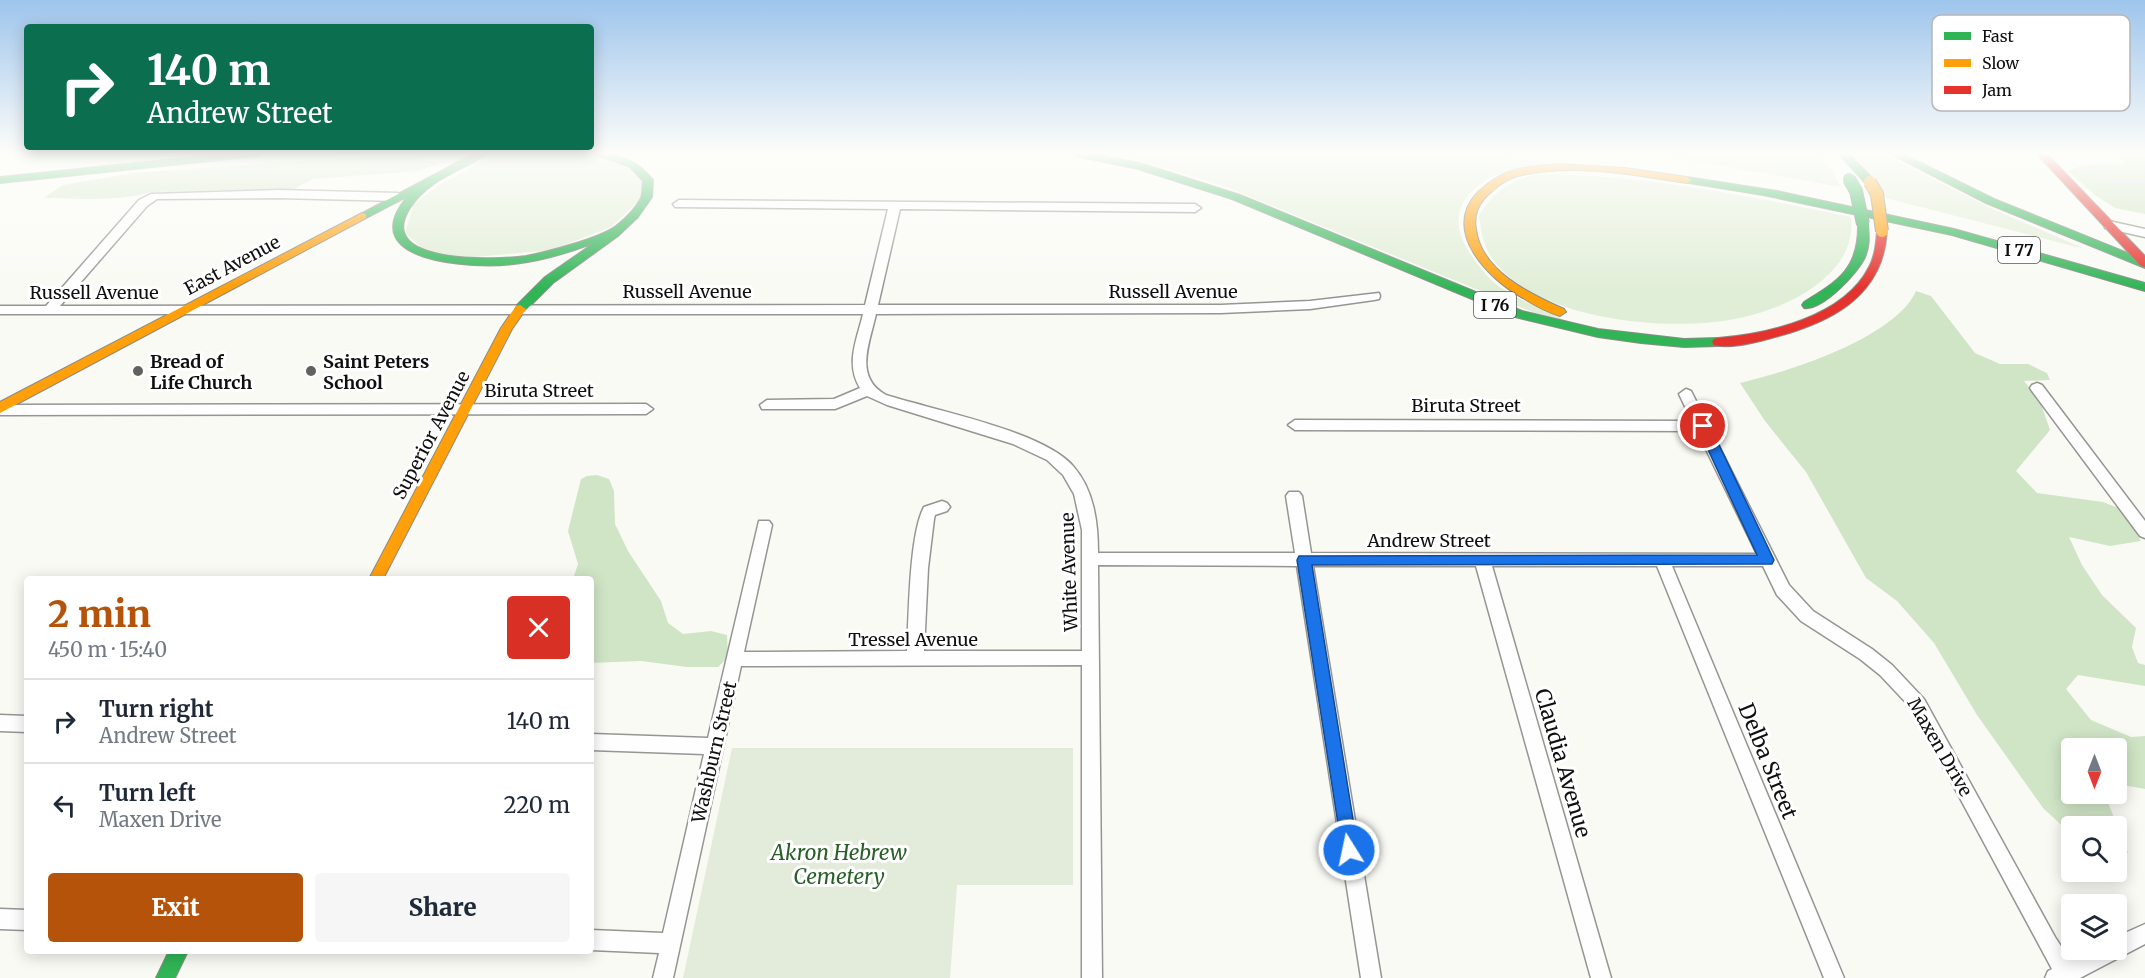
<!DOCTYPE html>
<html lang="en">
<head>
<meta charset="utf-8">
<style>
	:root { --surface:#fff; --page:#f6f6f7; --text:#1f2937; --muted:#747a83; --line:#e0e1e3; --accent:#b45309 }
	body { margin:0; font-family:Merriweather,serif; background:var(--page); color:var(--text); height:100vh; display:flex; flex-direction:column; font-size:22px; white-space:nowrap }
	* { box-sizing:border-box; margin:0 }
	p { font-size:20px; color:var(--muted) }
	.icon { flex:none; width:33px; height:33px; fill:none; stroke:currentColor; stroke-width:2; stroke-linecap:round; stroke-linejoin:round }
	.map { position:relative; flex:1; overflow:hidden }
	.side { position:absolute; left:24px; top:576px; width:570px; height:378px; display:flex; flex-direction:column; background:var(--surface); border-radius:6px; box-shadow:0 3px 15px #0003 }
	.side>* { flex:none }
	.top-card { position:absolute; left:24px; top:24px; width:570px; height:126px; border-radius:6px; box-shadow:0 3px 15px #0003; background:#0b6e4f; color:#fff; overflow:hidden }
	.needle { width:39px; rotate:180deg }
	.tools { position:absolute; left:2061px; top:738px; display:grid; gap:12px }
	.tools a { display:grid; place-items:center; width:66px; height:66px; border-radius:6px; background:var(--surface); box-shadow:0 3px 15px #0003; font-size:30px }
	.pin { position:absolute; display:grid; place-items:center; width:51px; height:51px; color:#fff; margin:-26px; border:3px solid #fff; border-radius:50%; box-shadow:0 2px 6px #0007 }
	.me { position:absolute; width:66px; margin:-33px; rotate:350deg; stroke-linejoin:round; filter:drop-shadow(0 0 4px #0008) }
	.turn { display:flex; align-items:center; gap:21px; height:126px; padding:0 24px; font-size:27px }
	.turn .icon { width:78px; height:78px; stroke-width:2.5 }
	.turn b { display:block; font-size:42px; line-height:51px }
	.round { display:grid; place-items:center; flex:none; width:63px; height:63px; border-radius:6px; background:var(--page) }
	.head { display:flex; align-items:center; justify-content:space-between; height:102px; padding:0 24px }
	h1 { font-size:36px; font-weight:800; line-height:45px; color:var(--accent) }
	.cta { display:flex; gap:12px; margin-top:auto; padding:12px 24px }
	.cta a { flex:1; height:69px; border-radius:6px; background:var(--accent); color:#fff; font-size:24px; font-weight:800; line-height:69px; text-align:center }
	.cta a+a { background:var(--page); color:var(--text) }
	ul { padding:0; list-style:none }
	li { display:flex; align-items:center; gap:18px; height:84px; padding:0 24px; border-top:2px solid var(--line) }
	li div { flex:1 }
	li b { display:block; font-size:22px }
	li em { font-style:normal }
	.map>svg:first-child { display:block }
	.green { fill:#e1eed7 }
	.forest { fill:#d0e5c6 }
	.cemetery { fill:#e3ebdb }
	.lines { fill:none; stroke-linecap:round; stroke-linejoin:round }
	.stream { stroke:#cfdff1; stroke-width:3 }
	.street-casing { stroke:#959593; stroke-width:3 }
	.fast-casing { stroke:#8b8b89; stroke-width:2 }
	.slow-casing { stroke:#8b8b89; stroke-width:2 }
	.jam-casing { stroke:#8b8b89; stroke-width:2 }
	.street { fill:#fefefe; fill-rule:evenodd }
	.fast { fill:#30b455; fill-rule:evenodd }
	.slow { fill:#ff9f0a; fill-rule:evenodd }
	.jam { fill:#e5322d; fill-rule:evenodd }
	.fast-bridge-casing { stroke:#828280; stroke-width:14; stroke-linecap:butt }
	.slow-bridge-casing { stroke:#828280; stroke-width:14; stroke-linecap:butt }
	.fast-bridge { stroke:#30b455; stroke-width:12 }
	.slow-bridge { stroke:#ff9f0a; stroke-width:12 }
	.route { fill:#1a73e8; stroke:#114b97; stroke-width:1.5 }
	.poi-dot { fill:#616160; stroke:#fff; stroke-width:2 }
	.labels { text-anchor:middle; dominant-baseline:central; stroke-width:6; stroke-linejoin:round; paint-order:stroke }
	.shield { fill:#fff; stroke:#575757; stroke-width:1.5 }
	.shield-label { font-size:16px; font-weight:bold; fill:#0f0f0f }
	.street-label { font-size:18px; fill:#0f0f0f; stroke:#fff }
	.poi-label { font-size:18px; font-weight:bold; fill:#0f0f0f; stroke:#fff; text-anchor:start }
	.near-street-label { font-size:21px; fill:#0f0f0f; stroke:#fff }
	.near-park-label { font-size:21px; font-style:italic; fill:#285f27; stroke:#fff }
	.key { fill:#fff; stroke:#b7b7b7; stroke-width:1.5 }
	.key-label { font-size:16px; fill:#0f0f0f }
</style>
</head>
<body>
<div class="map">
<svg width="2145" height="978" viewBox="0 0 2145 978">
	<rect width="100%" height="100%" fill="#fafaf5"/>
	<g class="green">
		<polygon points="499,153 567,153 594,155 615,160 642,178 644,196 611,227 552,250 463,258 425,251 405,233 414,204 439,185"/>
		<path d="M1114 153H1456L1548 162C1534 174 1504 168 1487 179 1447 205 1453 234 1480 267 1487 276 1493 283 1503 289 1525 303 1550 313 1574 324L1537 314 1224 186Z"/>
		<polygon points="1649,153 1816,153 1831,169 1841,187"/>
		<polygon points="1853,153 1881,153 1995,210 2085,249 1886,198"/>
		<path d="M1536 174C1644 175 1745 195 1851 217 1854 246 1840 266 1819 283 1796 301 1768 312 1740 318 1671 333 1531 321 1490 255 1482 242 1481 229 1479 215 1494 192 1509 181 1536 174Z"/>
	</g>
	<g class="forest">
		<polygon points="2116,153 2145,153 2145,214 2115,208 2095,195 2068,171 2083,165 2125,163"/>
		<path d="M427 156 421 160 440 163 419 171 313 179 294 189 151 192C117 202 80 198 44 198L63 185 134 173 315 160Z"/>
		<path d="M1916 291 1931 296 1975 353 2000 364H2028L2047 373 2050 380 2024 381 2040 401 2050 430 2016 471 2037 493 2103 502 2121 509 2141 541 2110 546 2069 537 2082 565 2102 595 2136 628 2132 647 2138 663 2145 665V686L2078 675 2066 689 2091 720 2131 737 2145 736V789L2117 784 2116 748H2072V794H2110L2107 800 2128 853 2117 857 2116 826H2072L2071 834 2043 808 1977 715 1934 643 1897 601 1866 578 1806 472 1765 421 1740 383C1788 372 1895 338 1916 291Z"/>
		<polygon points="597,475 609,479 614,491 615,524 628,551 661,601 668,623 683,634 711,631 727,635 728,657 718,667 687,667 641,661 591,663 591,579 573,579 578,564 568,531 581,479 587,476"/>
	</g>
	<polygon class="cemetery" points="732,748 1073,748 1073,885 957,885 950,978 683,978"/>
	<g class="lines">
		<polyline class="stream" points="2109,182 2145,182"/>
		<g class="street-casing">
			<g id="street">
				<path d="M279 190 398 193 404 197 398 201 279 198 157 199 147 206 60 306 865 305 888 209 675 207 673 204 679 200 1195 204 1201 208 1195 212 900 209 878 305H1221L1310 301 1379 293 1380 296 1379 299 1374 300 1310 309 1221 313 876 314C870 342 853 377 886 395 933 410 1043 431 1073 466 1094 490 1098 522 1098 553H1295L1286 496 1289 492H1299L1302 496 1311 553 1757 554 1697 431 1295 430 1288 425 1295 420 1692 421 1679 394 1686 389 1691 391 1789 585 1813 611 1872 649 1892 665 1924 699 2055 937 2070 960 2093 950H2116V937L2145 924V944L2080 978H2045L2048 971 2052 969 1912 709 1880 675 1860 659 1801 621 1777 595 1763 566H1672L1844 978H1824L1657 566H1492L1611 978H1591L1476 566H1313L1381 978H1361L1297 566 1098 565 1102 978H1082V665L741 666 673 978H653L659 953 591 950V930L663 933 704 754 591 750V734L708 738 759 521H769L772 525 744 652 907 651C909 617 909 535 924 507L942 501 947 503 950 507 947 511 935 515 934 519 928 568 924 651H1082V530L1074 494 1063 475 1047 460 1013 444 887 405 867 396 835 409H762L760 405 767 400 834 399 860 388C845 363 857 340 863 314H0V306H46L139 200 151 194Z"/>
				<polygon points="2109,221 2145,229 2145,237 2105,228 2105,222"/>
				<polygon points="2037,383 2042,385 2145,521 2145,538 2140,536 2032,391 2030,388 2032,385"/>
				<polygon points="646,404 653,409 646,414 0,415 0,405"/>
				<polygon points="0,715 27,716 27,732 0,731"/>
				<polygon points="0,909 27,910 27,930 0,929"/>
			</g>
		</g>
		<g class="fast-casing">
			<g id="fast">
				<polygon points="233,153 263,153 258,156 0,183 0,177"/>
				<path d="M475 153H487C482 158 474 161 468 165 446 176 424 186 410 208 373 265 498 260 526 256 547 252 600 238 616 226 625 219 636 208 641 198 643 194 642 186 643 181L630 167 597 155 596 153C620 153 639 162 653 180L652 197 638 217 618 236 553 283 524 312H516L514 309 516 306 545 277 594 243C568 253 541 261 514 264 474 269 351 263 408 196L366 218H358L357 216Z"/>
				<polygon points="1070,153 1088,153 1140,163 1240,195 1522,311 1598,329 1684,339 1718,338 1724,342 1718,346 1684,347 1641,343 1598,337 1515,317 1232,199 1138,169 1075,156"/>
				<polygon points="1838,153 1848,153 1874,180 1874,184 1866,184"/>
				<polygon points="1889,153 1901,153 1994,199 2145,260 2145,268 1986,203"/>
				<polygon points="1687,177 1777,191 1954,229 2145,283 2145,291 1952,235 1763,195 1683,182 1682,180"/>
				<path d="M1863 221 1868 224C1869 236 1870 246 1865 257 1858 273 1822 311 1804 308L1802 305 1804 302C1839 281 1859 268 1858 224Z"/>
				<polygon points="169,951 188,951 175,978 156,978"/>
			</g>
		</g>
		<g class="slow-casing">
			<g id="slow">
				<path d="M1559 164 1625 168 1687 177 1692 180 1687 183C1634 175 1576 163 1522 175 1507 178 1494 188 1484 199 1477 207 1474 218 1476 229 1481 271 1530 294 1564 309L1566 312 1560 316C1547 312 1534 305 1523 298 1488 279 1441 231 1478 192 1487 184 1497 176 1509 172 1524 166 1542 166 1559 164Z"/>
				<polygon points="362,213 366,214 366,218 0,413 0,402"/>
				<polygon points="520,305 526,309 512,329 383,579 369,579 501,328 516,306"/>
			</g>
		</g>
		<g class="jam-casing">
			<g id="jam">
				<polygon points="2036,153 2046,153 2145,256 2145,267 2141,266"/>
				<path d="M1882 228 1887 231C1883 299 1827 324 1768 339 1752 343 1730 349 1714 345L1712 342 1714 339 1718 338C1768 334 1844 317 1869 267 1875 256 1876 243 1877 231Z"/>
			</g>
		</g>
		<use href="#street" class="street"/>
		<use href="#fast" class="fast"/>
		<use href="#slow" class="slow"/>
		<use href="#jam" class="jam"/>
		<g class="fast-bridge-casing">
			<polyline id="fast-bridge" points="1849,179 1856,191 1863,224"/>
		</g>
		<g class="slow-bridge-casing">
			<polyline id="slow-bridge" points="1870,182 1877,194 1882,231"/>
		</g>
		<use href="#fast-bridge" class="fast-bridge"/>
		<use href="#slow-bridge" class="slow-bridge"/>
	</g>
	<linearGradient id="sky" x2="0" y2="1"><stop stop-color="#9ec5ec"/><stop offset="0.53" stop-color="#fdfdfa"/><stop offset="1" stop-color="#fdfdfa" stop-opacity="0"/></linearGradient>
	<rect width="2145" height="289" fill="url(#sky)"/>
	<polygon class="route" points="1703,421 1710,426 1774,560 1772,564 1312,565 1358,850 1356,856 1349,858 1343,856 1297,560 1299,556 1757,555 1697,426"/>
	<g class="poi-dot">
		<circle cx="138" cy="371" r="6"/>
		<circle cx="311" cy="371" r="6"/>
	</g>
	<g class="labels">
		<g class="shield">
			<rect x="1998" y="237" width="42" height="26" rx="4.5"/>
			<rect x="1474" y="292" width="42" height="26" rx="4.5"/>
		</g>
		<g class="shield-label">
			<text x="2019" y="250">I 77</text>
			<text x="1495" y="305">I 76</text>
		</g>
		<g class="street-label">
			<text transform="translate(232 265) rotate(-28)">East Avenue</text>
			<text x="687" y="291">Russell Avenue</text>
			<text x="1173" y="291">Russell Avenue</text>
			<text x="94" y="292">Russell Avenue</text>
			<text x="539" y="390">Biruta Street</text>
			<text x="1466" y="405">Biruta Street</text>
			<text transform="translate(431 435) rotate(-62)">Superior Avenue</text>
			<text x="1429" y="540">Andrew Street</text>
			<text transform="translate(1069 572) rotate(-92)">White Avenue</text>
			<text x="913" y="639">Tressel Avenue</text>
			<text transform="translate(1940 747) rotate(60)">Maxen Drive</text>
			<text transform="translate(714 752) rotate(-77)">Washburn Street</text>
		</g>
		<g class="poi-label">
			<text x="150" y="361">Bread of<tspan x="150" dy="21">Life Church</tspan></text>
			<text x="323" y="361">Saint Peters<tspan x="323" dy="21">School</tspan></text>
		</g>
		<g class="near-street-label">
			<text transform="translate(1768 761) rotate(68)">Delba Street</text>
			<text transform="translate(1563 763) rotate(74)">Claudia Avenue</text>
		</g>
		<g class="near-park-label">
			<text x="839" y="852">Akron Hebrew<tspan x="839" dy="24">Cemetery</tspan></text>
		</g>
	</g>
	<rect x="1932" y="15" width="198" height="96" rx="9" class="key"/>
	<rect x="1944" y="32" width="27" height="8" fill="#30b455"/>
	<rect x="1944" y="59" width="27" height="8" fill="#ff9f0a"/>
	<rect x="1944" y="86" width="27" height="8" fill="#e5322d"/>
	<g class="key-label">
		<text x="1982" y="42">Fast</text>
		<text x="1982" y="69">Slow</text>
		<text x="1982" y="96">Jam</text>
	</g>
</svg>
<div class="tools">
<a><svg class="needle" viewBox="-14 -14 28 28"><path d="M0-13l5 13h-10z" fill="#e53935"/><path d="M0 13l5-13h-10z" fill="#747a83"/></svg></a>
<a><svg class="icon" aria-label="search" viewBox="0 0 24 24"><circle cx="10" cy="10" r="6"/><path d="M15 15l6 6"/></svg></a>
<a><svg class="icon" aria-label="layers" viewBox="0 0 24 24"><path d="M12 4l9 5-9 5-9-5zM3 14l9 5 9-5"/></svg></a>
</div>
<div class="pin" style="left:1703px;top:426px;background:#d93025"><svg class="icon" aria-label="arrive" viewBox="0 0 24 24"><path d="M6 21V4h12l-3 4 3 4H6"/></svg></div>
<svg class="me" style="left:1349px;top:850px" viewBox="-20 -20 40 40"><circle r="17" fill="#1a73e8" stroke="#fff" stroke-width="3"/><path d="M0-11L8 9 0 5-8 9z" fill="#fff"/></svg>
<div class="top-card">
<div class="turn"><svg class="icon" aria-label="right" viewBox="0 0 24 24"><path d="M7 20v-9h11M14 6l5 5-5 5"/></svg><div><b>140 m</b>Andrew Street</div></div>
</div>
<section class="side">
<div class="head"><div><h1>2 min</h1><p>450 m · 15:40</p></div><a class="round" style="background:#d93025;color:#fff"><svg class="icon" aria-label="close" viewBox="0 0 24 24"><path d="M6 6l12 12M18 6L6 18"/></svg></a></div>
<ul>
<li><svg class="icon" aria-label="right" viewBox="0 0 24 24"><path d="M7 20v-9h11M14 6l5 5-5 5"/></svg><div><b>Turn right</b><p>Andrew Street</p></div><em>140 m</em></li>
<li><svg class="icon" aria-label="left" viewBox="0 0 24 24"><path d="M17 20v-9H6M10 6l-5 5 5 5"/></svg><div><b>Turn left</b><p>Maxen Drive</p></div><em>220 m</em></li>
</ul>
<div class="cta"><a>Exit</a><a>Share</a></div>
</section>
</div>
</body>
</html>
